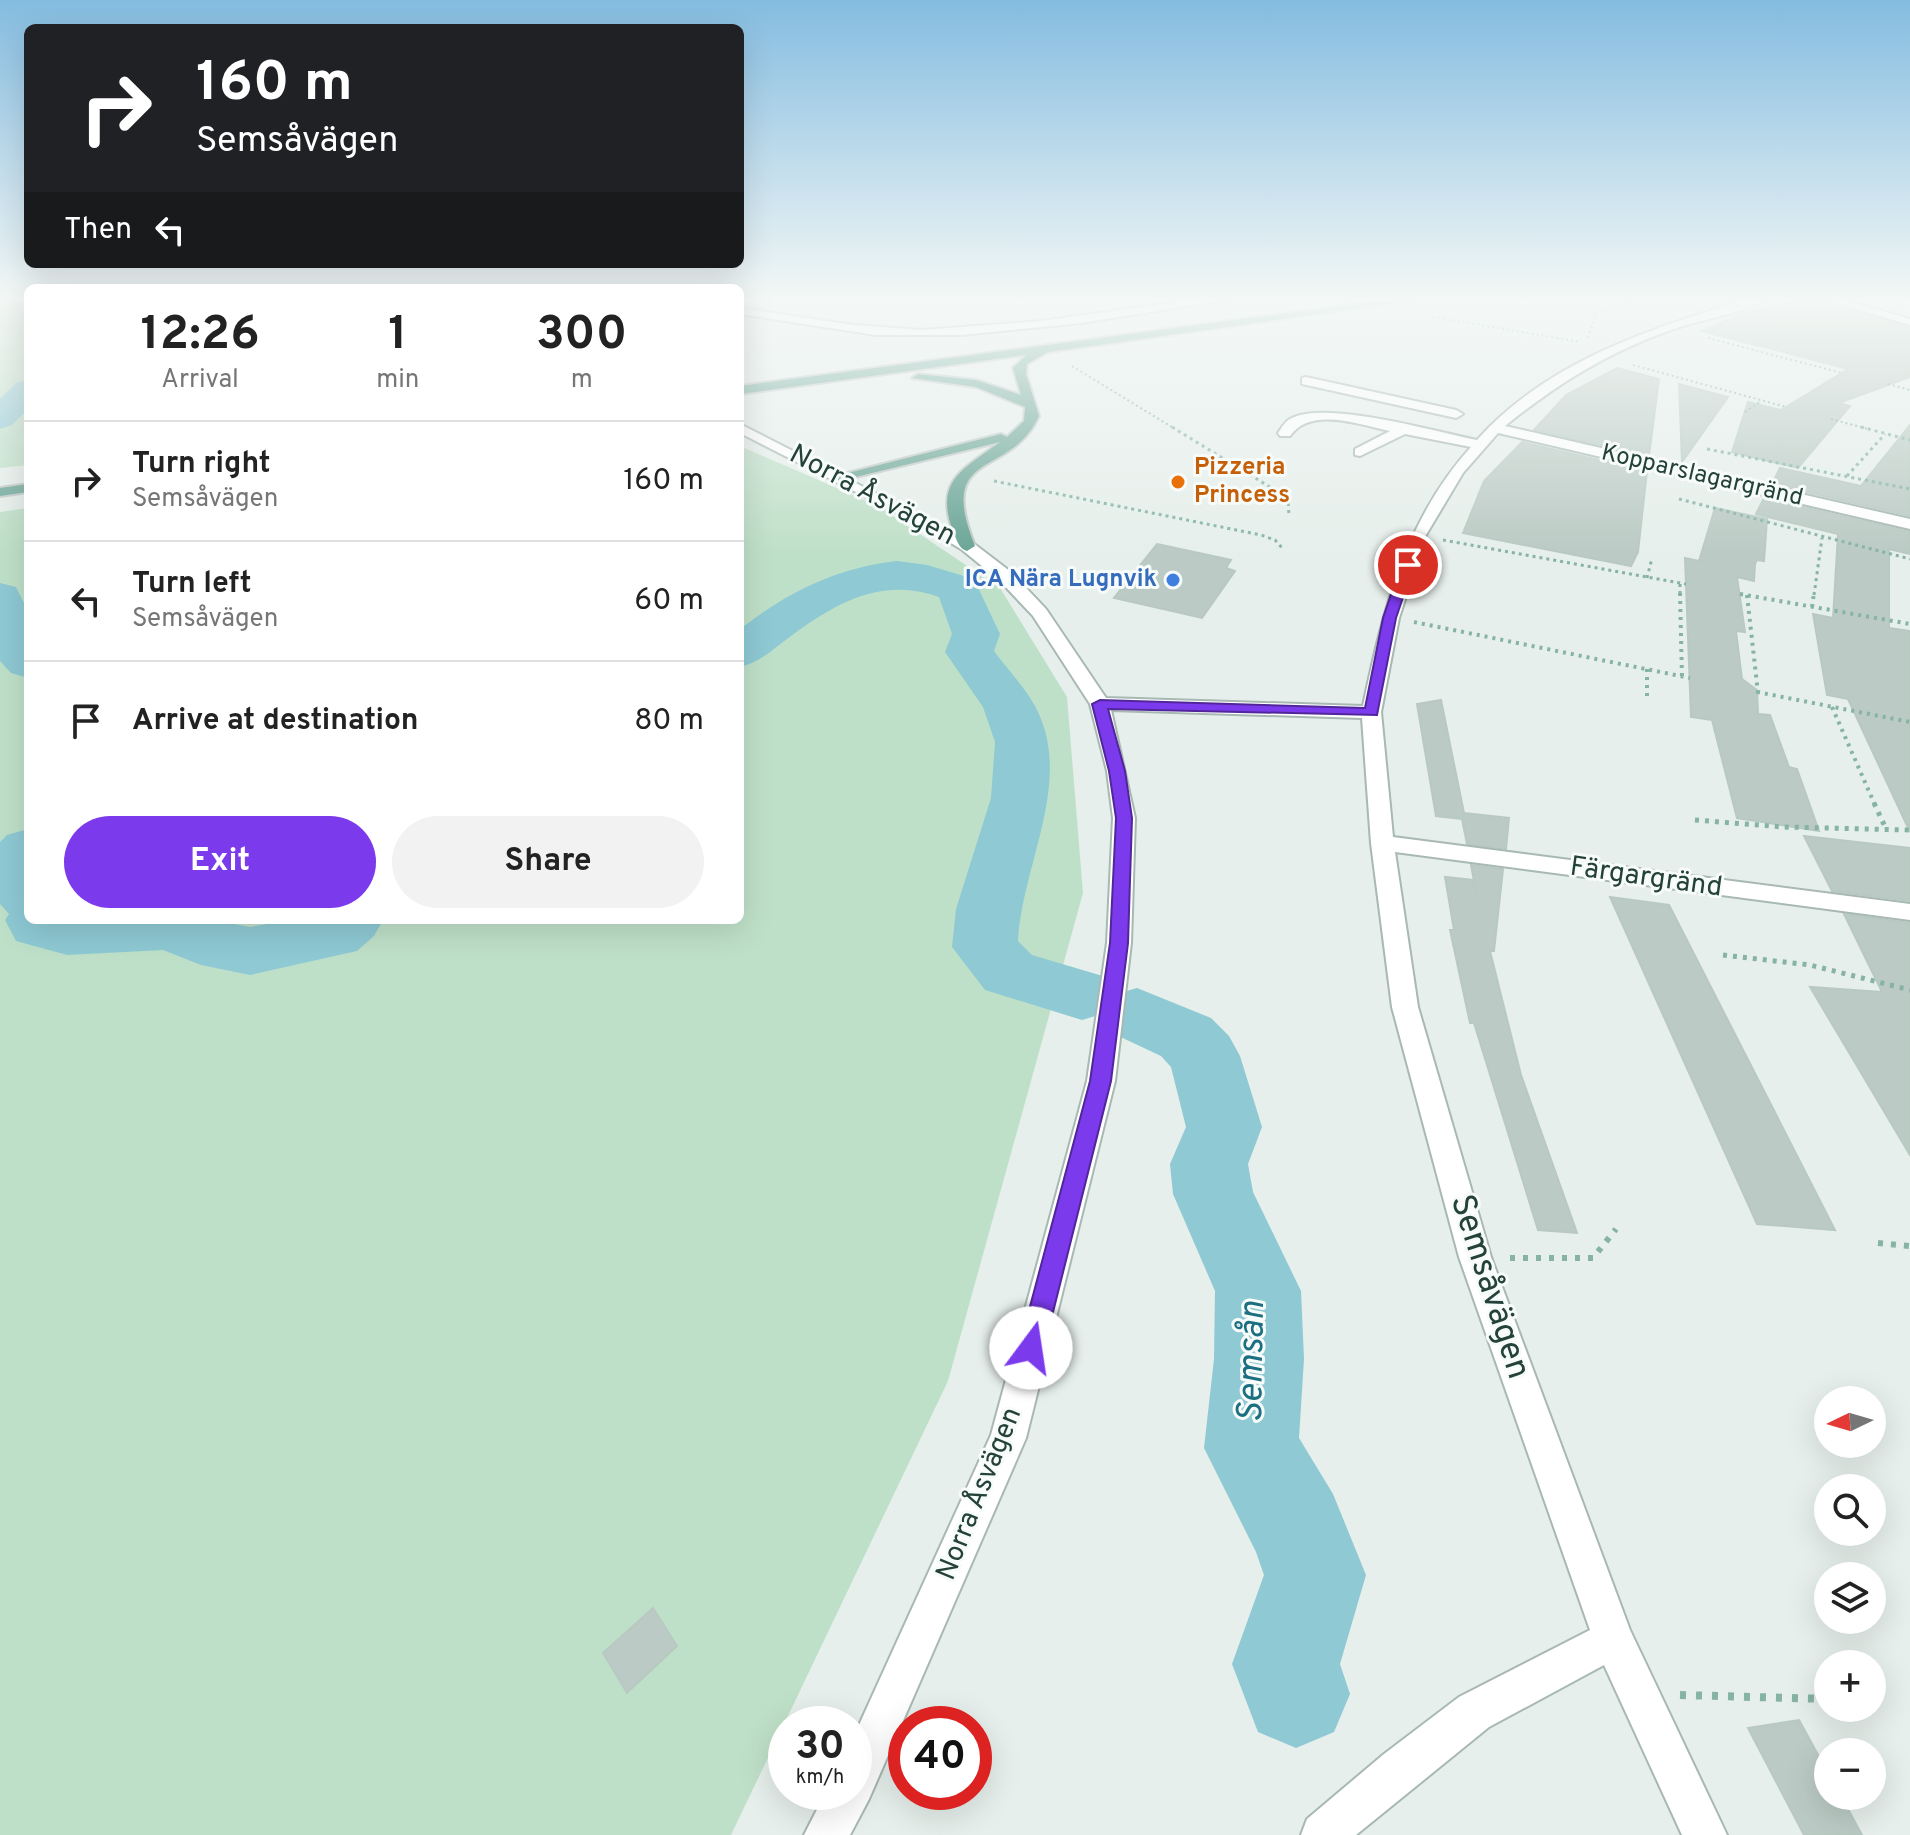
<!DOCTYPE html>
<html lang="en">
<head>
<meta charset="utf-8">
<style>
	:root { --surface:#fff; --page:#f2f2f2; --text:#222; --muted:#767676; --line:#e0e0e0; --accent:#7c3aed }
	body { margin:0; font-family:Overpass,sans-serif; background:var(--page); color:var(--text); height:100vh; display:flex; flex-direction:column; font-size:30px; white-space:nowrap }
	* { box-sizing:border-box; margin:0 }
	p { font-size:26px; color:var(--muted) }
	.icon { flex:none; width:44px; height:44px; fill:none; stroke:currentColor; stroke-width:2; stroke-linecap:round; stroke-linejoin:round }
	.map { position:relative; flex:1; overflow:hidden }
	.drawer { position:absolute; left:24px; top:284px; width:720px; height:640px; display:flex; flex-direction:column; background:var(--surface); border-radius:12px; box-shadow:0 8px 32px #0002 }
	.drawer>* { flex:none }
	.guide { position:absolute; left:24px; top:24px; width:720px; height:244px; border-radius:12px; box-shadow:0 8px 32px #0002; background:#202124; color:#fff; overflow:hidden }
	.needle { width:52px; rotate:265deg }
	.fabs { position:absolute; left:1814px; top:1386px; display:grid; gap:16px }
	.fabs a { display:grid; place-items:center; width:72px; height:72px; border-radius:50%; background:var(--surface); box-shadow:0 8px 32px #0002; font-size:40px }
	.speed { position:absolute; left:768px; top:1706px; display:flex; gap:16px; font-size:40px; font-weight:700; text-align:center }
	.speed>* { display:grid; place-content:center; width:104px; height:104px; border-radius:50%; background:var(--surface); box-shadow:0 8px 32px #0002; line-height:1 }
	.speed small { font-size:20px; font-weight:400 }
	.speed .limit { border:12px solid #d22; background:#fff; color:#111 }
	.pin { position:absolute; display:grid; place-items:center; width:68px; height:68px; color:#fff; margin:-34px; border:4px solid #fff; border-radius:50%; box-shadow:0 2px 8px #0007 }
	.me { position:absolute; width:88px; margin:-44px; rotate:14deg; stroke-linejoin:round; filter:drop-shadow(0 0 6px #0008) }
	.turn { display:flex; align-items:center; gap:28px; height:168px; padding:0 40px; font-size:36px }
	.turn .icon { width:104px; height:104px; stroke-width:2.5 }
	.turn b { display:block; font-size:56px; line-height:68px }
	.then { display:flex; align-items:center; height:76px; padding:0 40px; background:#0003; gap:16px; font-size:30px }
	.eta { display:flex; justify-content:space-evenly; align-items:center; height:136px; text-align:center }
	.eta b { font-size:48px; font-weight:700; line-height:56px }
	.button { display:flex; gap:16px; margin-top:auto; padding:16px 40px }
	.button a { flex:1; height:92px; border-radius:48px; background:var(--accent); color:#fff; font-size:32px; font-weight:700; line-height:92px; text-align:center }
	.button a+a { background:var(--page); color:var(--text) }
	ul { padding:0; list-style:none }
	li { display:flex; align-items:center; gap:24px; height:120px; padding:0 40px; border-top:2px solid var(--line) }
	li div { flex:1 }
	li b { display:block; font-size:30px }
	li em { font-style:normal }
	.map>svg:first-child { display:block }
	.green { fill:#bfe0c8 }
	.lines { fill:none; stroke-linecap:round; stroke-linejoin:round }
	.river { fill:#8ec9d4; fill-rule:evenodd }
	.building { fill:#bbcac4; stroke:#b8c9c2; stroke-width:2 }
	.minor-casing { stroke:#a8b8b2; stroke-width:4 }
	.major-casing { stroke:#c2cac8; stroke-width:4 }
	.path-far5 { stroke:#86b3a5; stroke-width:2; stroke-dasharray:2 3; stroke-linecap:butt }
	.path-far4 { stroke:#86b3a5; stroke-width:3; stroke-dasharray:3 4; stroke-linecap:butt }
	.path-far3 { stroke:#86b3a5; stroke-width:4; stroke-dasharray:3 5; stroke-linecap:butt }
	.path-far2 { stroke:#86b3a5; stroke-width:5; stroke-dasharray:4 6; stroke-linecap:butt }
	.path-far1 { stroke:#86b3a5; stroke-width:6; stroke-dasharray:5 8; stroke-linecap:butt }
	.path { stroke:#86b3a5; stroke-width:8; stroke-dasharray:6 10; stroke-linecap:butt }
	.minor { fill:#fff; fill-rule:evenodd }
	.major { fill:#6aa596; fill-rule:evenodd }
	.route { fill:#7c3aed; stroke:#51269a; stroke-width:2 }
	.food-dot { fill:#e8710a; stroke:#f7fbf9; stroke-width:3 }
	.shop-dot { fill:#3f7fe0; stroke:#f7fbf9; stroke-width:3 }
	.labels { text-anchor:middle; dominant-baseline:central; stroke-width:6; stroke-linejoin:round; paint-order:stroke }
	.far-food-label { font-size:24px; font-weight:bold; fill:#c56008; stroke:#f7fbf9; text-anchor:start }
	.far-street-label { font-size:24px; fill:#24423a; stroke:#f7fbf9 }
	.far-shop-label { font-size:24px; font-weight:bold; fill:#366cbe; stroke:#f7fbf9; text-anchor:end }
	.street-label { font-size:28px; fill:#24423a; stroke:#f7fbf9 }
	.near-street-label { font-size:34px; fill:#24423a; stroke:#f7fbf9 }
	.near-water-label { font-size:36px; font-style:italic; fill:#1c6f80; stroke:#f7fbf9 }
</style>
</head>
<body>
<div class="map">
<svg width="1910" height="1835" viewBox="0 0 1910 1835">
	<rect width="100%" height="100%" fill="#e6efeb"/>
	<g class="green">
		<polygon points="0,300 28,303 28,465 0,468"/>
		<polygon points="740,446 878,506 1000,588 1067,697 1083,893 948,1381 731,1835 0,1835 0,512 28,508 28,920 740,920"/>
	</g>
	<g class="lines">
		<g class="river">
			<polygon points="28,380 28,409 12,425 0,429 0,399 16,383"/>
			<path d="M897 561 927 565 974 579 1000 634 994 651C1007 669 1024 686 1035 706 1075 780 1022 864 1018 941L1032 955 1106 977 1116 994 1137 988 1211 1018 1229 1036 1240 1056 1262 1127 1248 1164 1253 1192 1301 1291 1304 1359 1299 1438 1333 1494 1366 1575 1340 1664 1350 1694 1334 1732 1296 1748 1258 1732 1232 1664 1264 1575 1256 1552 1204 1448 1214 1359 1215 1291 1173 1194 1170 1164 1186 1127 1171 1067 1161 1056 1112 1033 1102 1014 1082 1020 985 990 952 947 956 909 991 798 995 742 983 707 945 652 952 634 939 597C880 576 834 604 787 639 771 651 760 662 740 667V629C788 592 836 568 897 561Z"/>
			<polygon points="0,583 16,587 28,611 28,678 11,673 0,661"/>
			<polygon points="28,829 28,920 213,920 250,927 291,920 383,920 374,936 357,951 250,975 201,965 163,950 67,955 16,941 5,920 9,914 0,904 0,842 7,835"/>
		</g>
	</g>
	<g class="building">
		<polygon points="1814,297 1910,328 1910,377 1839,403 1850,406 1798,468 1732,452 1748,402 1781,410 1848,369 1765,347 1766,344 1763,347 1701,331 1745,313"/>
		<polygon points="1617,368 1659,379 1649,456 1534,430 1566,395"/>
		<polygon points="1679,384 1728,397 1682,462"/>
		<polygon points="1910,425 1910,516 1772,484 1780,468 1861,486"/>
		<polygon points="1522,442 1647,471 1638,552 1631,566 1463,533 1484,481"/>
		<polygon points="1764,498 1910,532 1910,554 1889,549 1889,628 1910,631 1910,832 1848,699 1827,695 1813,614 1833,618 1838,534 1756,514"/>
		<polygon points="1715,508 1767,519 1764,561 1757,560 1755,564 1754,581 1737,577 1745,632 1736,631 1742,679 1757,690 1758,714 1770,715 1789,767 1797,769 1819,831 1737,818 1712,720 1691,717 1685,558 1699,561"/>
		<polygon points="1157,544 1231,560 1226,568 1235,571 1202,618 1114,598"/>
		<polygon points="1441,700 1464,813 1509,818 1506,849 1467,844 1462,819 1436,816 1417,704"/>
		<polygon points="1804,836 1910,848 1910,901 1832,891"/>
		<polygon points="1471,865 1503,869 1494,951 1490,951 1521,1075 1577,1233 1538,1230 1474,1023 1470,1023 1450,930 1454,930 1445,877 1473,880 1476,892"/>
		<polygon points="1610,897 1669,905 1835,1230 1757,1224"/>
		<polygon points="1844,914 1910,923 1910,1155 1810,987 1882,992"/>
		<polygon points="653,1608 677,1646 627,1693 603,1653"/>
		<polygon points="1799,1720 1828,1773 1828,1796 1841,1796 1862,1835 1804,1835 1748,1728"/>
	</g>
	<g class="lines">
		<g class="minor-casing">
			<g id="minor">
				<polygon points="1213,297 1244,297 1081,323 962,335 876,335 740,314 740,308 853,325 922,330 1041,321"/>
				<path d="M1754 297H1771C1743 314 1702 319 1671 330 1608 352 1557 384 1505 426L1910 519V529L1498 433 1463 473 1426 535 1399 618 1381 712 1393 837 1910 904V920L1395 852 1418 1007 1491 1257 1630 1630 1727 1835H1682L1604 1665 1489 1727 1356 1835H1301L1307 1819 1384 1754 1459 1697 1590 1630 1459 1257 1392 1007 1371 843 1362 718 1111 710 1135 818 1131 943 1115 1081 1026 1438 869 1799 850 1835H804L826 1792H854V1736L991 1435 1087 1081 1107 943 1113 818 1107 771 1090 704 1033 616 999 580 961 549 915 522 740 433V424L973 543 1011 572 1046 609 1106 698 1363 706C1383 612 1404 521 1471 447L1405 434 1360 456 1355 455V449L1390 431C1360 425 1311 406 1290 436H1280L1278 433C1281 429 1285 421 1290 419 1323 399 1437 432 1477 440 1550 359 1653 328 1754 297Z"/>
				<polygon points="1817,297 1835,297 1910,319 1910,325"/>
				<polygon points="1306,377 1456,410 1463,414 1456,418 1302,384 1302,378"/>
			</g>
		</g>
		<g class="major-casing">
			<g id="major">
				<path d="M1408 297H1439L1048 352 1027 364 1026 374 1039 416C1010 480 935 447 975 546L967 551C958 548 957 540 953 531 934 480 964 469 1000 442L839 481 832 477 1001 434 1007 437 1024 421 1025 407 976 387 912 378 918 374 976 380 1021 395 1013 368 1026 355 740 394V386Z"/>
				<polygon points="28,484 28,492 0,496 0,488"/>
			</g>
		</g>
		<g class="path-far5">
			<polyline points="1433,317 1581,342"/>
			<polyline points="1588,338 1596,313 1649,297"/>
			<polyline points="1708,338 1842,373"/>
			<polyline points="1633,365 1786,407"/>
			<polyline points="1072,366 1175,429"/>
			<polyline points="1888,384 1910,390"/>
			<polyline points="1745,412 1761,401"/>
			<polyline points="1831,419 1868,429"/>
		</g>
		<g class="path-far4">
			<polyline points="1172,427 1283,495 1288,501 1289,516"/>
			<polyline points="1861,427 1910,440"/>
			<polyline points="1707,449 1910,489"/>
			<polyline points="1847,476 1885,434"/>
			<polyline points="994,481 1261,535 1275,540 1283,549"/>
			<polyline points="1679,499 1910,559"/>
			<polyline points="1443,540 1686,584"/>
			<polyline points="1647,578 1652,558"/>
			<polyline points="1680,584 1680,595"/>
			<polyline points="1740,594 1743,595"/>
			<polyline points="1814,595 1822,538"/>
		</g>
		<g class="path-far3">
			<polyline points="1680,593 1682,677"/>
			<polyline points="1740,594 1910,624"/>
			<polyline points="1747,595 1758,693"/>
			<polyline points="1812,607 1814,593"/>
			<polyline points="1414,622 1690,678"/>
			<polyline points="1647,669 1647,697"/>
			<polyline points="1757,692 1910,722"/>
			<polyline points="1832,707 1875,805"/>
		</g>
		<g class="path-far2">
			<polyline points="1874,803 1886,829"/>
			<polyline points="1695,820 1783,827 1910,830"/>
			<polyline points="1723,955 1810,965 1910,990"/>
		</g>
		<g class="path-far1">
			<polyline points="1878,1243 1910,1246"/>
			<polyline points="1510,1258 1593,1258 1616,1229"/>
		</g>
		<polyline class="path" points="1680,1695 1828,1699"/>
		<use href="#minor" class="minor"/>
		<use href="#major" class="major"/>
	</g>
	<linearGradient id="sky" x2="0" y2="1"><stop stop-color="#84bce0"/><stop offset="0.54" stop-color="#f4f8f6"/><stop offset="1" stop-color="#f4f8f6" stop-opacity="0"/></linearGradient>
	<rect width="1910" height="554" fill="url(#sky)"/>
	<polygon class="route" points="1408,561 1414,565 1396,618 1377,715 1108,709 1125,771 1132,818 1128,943 1111,1081 1044,1348 1040,1357 1031,1361 1022,1357 1019,1348 1090,1081 1110,943 1116,818 1109,771 1092,704 1100,700 1365,708 1383,618 1401,565"/>
	<circle class="food-dot" cx="1178" cy="482" r="8"/>
	<circle class="shop-dot" cx="1173" cy="580" r="8"/>
	<g class="labels">
		<g class="far-food-label">
			<text x="1194" y="468">Pizzeria<tspan x="1194" dy="28">Princess</tspan></text>
		</g>
		<g class="far-street-label">
			<text transform="translate(1702 476) rotate(13)">Kopparslagargränd</text>
		</g>
		<g class="far-shop-label">
			<text x="1157" y="580">ICA Nära Lugnvik</text>
		</g>
		<g class="street-label">
			<text transform="translate(872 496) rotate(28)">Norra Åsvägen</text>
			<text transform="translate(1646 878) rotate(8)">Färgargränd</text>
			<text transform="translate(980 1494) rotate(-68)">Norra Åsvägen</text>
		</g>
		<g class="near-street-label">
			<text transform="translate(1489 1287) rotate(72)">Semsåvägen</text>
		</g>
		<g class="near-water-label">
			<text transform="translate(1253 1362) rotate(-89)">Semsån</text>
		</g>
	</g>
</svg>
<div class="fabs">
<a><svg class="needle" viewBox="-14 -14 28 28"><path d="M0-13l5 13h-10z" fill="#e53935"/><path d="M0 13l5-13h-10z" fill="#767676"/></svg></a>
<a><svg class="icon" aria-label="search" viewBox="0 0 24 24"><circle cx="10" cy="10" r="6"/><path d="M15 15l6 6"/></svg></a>
<a><svg class="icon" aria-label="layers" viewBox="0 0 24 24"><path d="M12 4l9 5-9 5-9-5zM3 14l9 5 9-5"/></svg></a>
<a>+</a>
<a>−</a>
</div>
<div class="speed"><div>30<small>km/h</small></div><div class="limit">40</div></div>
<div class="pin" style="left:1408px;top:565px;background:#d93025"><svg class="icon" aria-label="arrive" viewBox="0 0 24 24"><path d="M6 21V4h12l-3 4 3 4H6"/></svg></div>
<svg class="me" style="left:1031px;top:1348px" viewBox="-20 -20 40 40"><circle r="19" fill="#fff"/><path d="M0-13L10 11 0 6-10 11z" fill="#7c3aed"/></svg>
<div class="guide">
<div class="turn"><svg class="icon" aria-label="right" viewBox="0 0 24 24"><path d="M7 20v-9h11M14 6l5 5-5 5"/></svg><div><b>160 m</b>Semsåvägen</div></div>
<div class="then">Then<svg class="icon" aria-label="left" viewBox="0 0 24 24"><path d="M17 20v-9H6M10 6l-5 5 5 5"/></svg></div>
</div>
<section class="drawer">
<div class="eta">
<div><b>12:26</b><p>Arrival</p></div>
<div><b>1</b><p>min</p></div>
<div><b>300</b><p>m</p></div>
</div>
<ul>
<li><svg class="icon" aria-label="right" viewBox="0 0 24 24"><path d="M7 20v-9h11M14 6l5 5-5 5"/></svg><div><b>Turn right</b><p>Semsåvägen</p></div><em>160 m</em></li>
<li><svg class="icon" aria-label="left" viewBox="0 0 24 24"><path d="M17 20v-9H6M10 6l-5 5 5 5"/></svg><div><b>Turn left</b><p>Semsåvägen</p></div><em>60 m</em></li>
<li><svg class="icon" aria-label="arrive" viewBox="0 0 24 24"><path d="M6 21V4h12l-3 4 3 4H6"/></svg><div><b>Arrive at destination</b></div><em>80 m</em></li>
</ul>
<div class="button"><a>Exit</a><a>Share</a></div>
</section>
</div>
</body>
</html>
